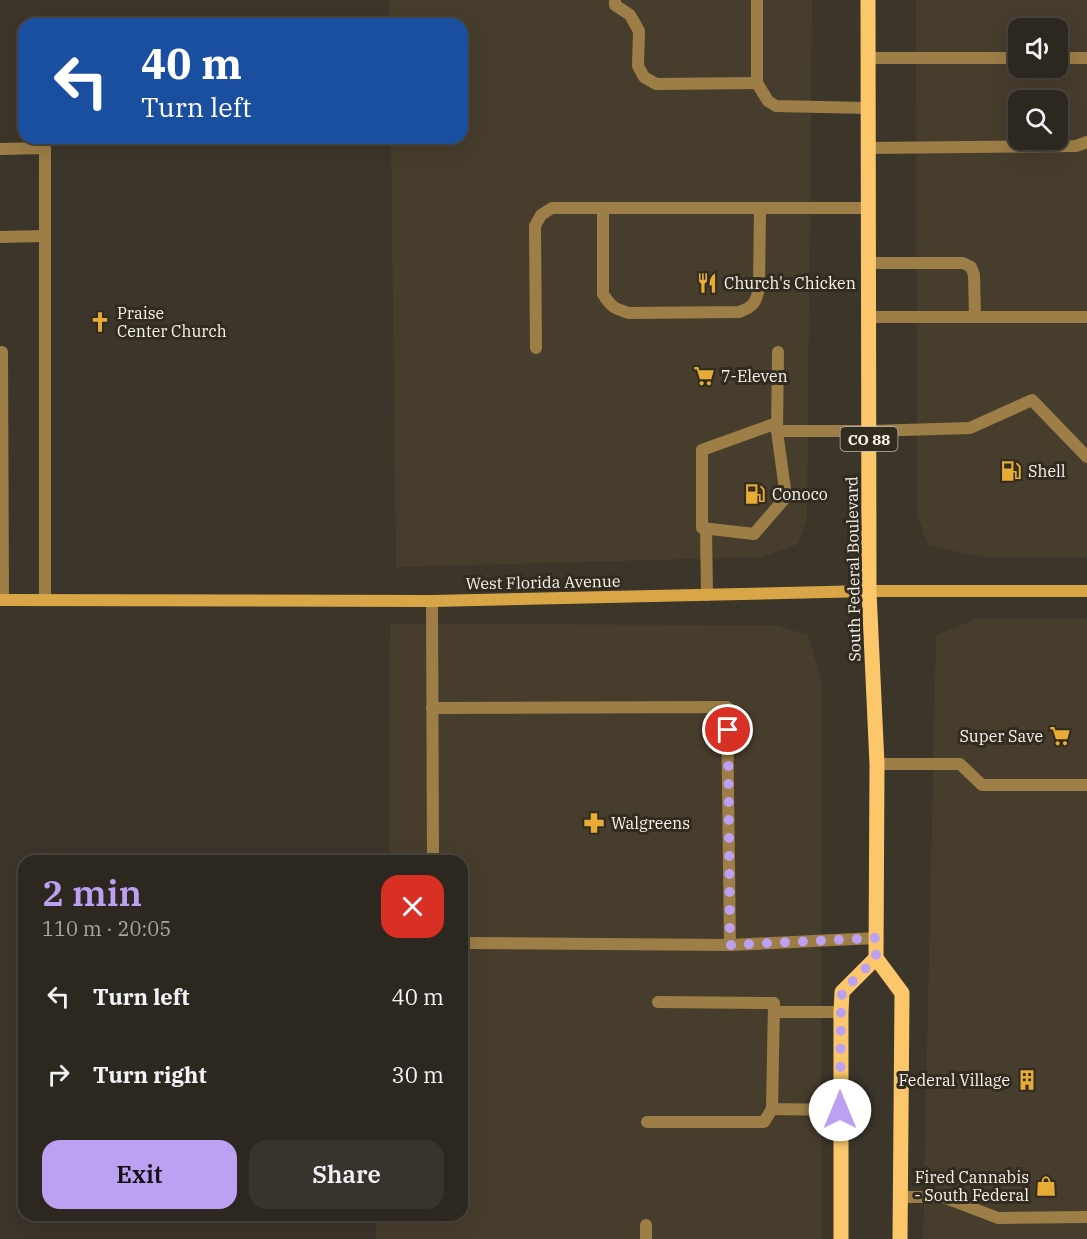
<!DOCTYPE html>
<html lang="en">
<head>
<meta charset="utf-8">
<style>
	:root { --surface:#2c2820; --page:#38342d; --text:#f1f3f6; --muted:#a6a6a5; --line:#48443e; --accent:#bca0f2 }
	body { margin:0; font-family:"IBM Plex Serif",serif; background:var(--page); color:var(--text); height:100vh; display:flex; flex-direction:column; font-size:22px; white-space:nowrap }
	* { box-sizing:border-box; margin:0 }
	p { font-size:20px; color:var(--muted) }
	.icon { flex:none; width:33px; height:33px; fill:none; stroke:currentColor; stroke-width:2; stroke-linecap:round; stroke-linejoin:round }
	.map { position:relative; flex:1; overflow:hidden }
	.drawer { position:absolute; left:18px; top:855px; width:450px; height:366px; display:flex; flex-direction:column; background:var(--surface); border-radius:18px; box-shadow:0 6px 24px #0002,0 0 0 2px var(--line) }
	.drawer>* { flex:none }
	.hud { position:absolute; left:18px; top:18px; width:450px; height:126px; border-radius:18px; box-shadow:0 6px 24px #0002,0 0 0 2px var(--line); background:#1a4fa0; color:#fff; overflow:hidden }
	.fabs { position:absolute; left:1008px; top:18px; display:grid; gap:12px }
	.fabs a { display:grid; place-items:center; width:60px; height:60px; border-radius:12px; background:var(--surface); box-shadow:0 6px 24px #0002,0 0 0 2px var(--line); font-size:30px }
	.pin { position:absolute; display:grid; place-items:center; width:51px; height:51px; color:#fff; margin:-26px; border:3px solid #fff; border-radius:50%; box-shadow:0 2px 6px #0007 }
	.me { position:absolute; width:66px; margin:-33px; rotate:0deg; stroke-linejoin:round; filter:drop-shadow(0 0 4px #0008) }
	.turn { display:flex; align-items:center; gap:21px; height:126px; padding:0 24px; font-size:27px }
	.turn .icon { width:78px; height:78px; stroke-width:2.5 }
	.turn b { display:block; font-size:42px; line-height:51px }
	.round { display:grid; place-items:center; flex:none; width:63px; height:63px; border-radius:18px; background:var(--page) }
	.summary { display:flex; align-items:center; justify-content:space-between; height:102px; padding:0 24px }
	h1 { font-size:36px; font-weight:600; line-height:45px; color:var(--accent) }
	.button { display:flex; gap:12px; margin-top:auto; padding:12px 24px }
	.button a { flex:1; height:69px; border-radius:18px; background:var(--accent); color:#111; font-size:24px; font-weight:600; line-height:69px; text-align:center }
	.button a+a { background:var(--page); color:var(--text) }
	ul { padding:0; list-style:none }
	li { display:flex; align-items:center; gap:18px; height:78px; padding:0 24px }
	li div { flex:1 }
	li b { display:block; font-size:22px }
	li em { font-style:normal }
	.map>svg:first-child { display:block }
	.built { fill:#473d2d; fill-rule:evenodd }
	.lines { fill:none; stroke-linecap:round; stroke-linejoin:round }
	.lane { stroke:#9d7e46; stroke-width:12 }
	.secondary { stroke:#d8a646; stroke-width:12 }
	.primary { stroke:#fbc76a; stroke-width:15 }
	.route { stroke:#bca0f2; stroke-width:10; stroke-dasharray:0 18 }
	.labels { text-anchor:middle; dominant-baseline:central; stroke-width:6; stroke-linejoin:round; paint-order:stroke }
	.shield { fill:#312b20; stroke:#bcb8b0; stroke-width:1.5 }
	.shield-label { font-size:15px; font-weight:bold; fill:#f8f4ed }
	.poi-label { font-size:16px; fill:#f8f4ed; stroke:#312b20; text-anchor:start }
	.street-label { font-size:16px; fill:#f8f4ed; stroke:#312b20 }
</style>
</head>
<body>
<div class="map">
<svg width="1087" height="1239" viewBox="0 0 1087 1239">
	<rect width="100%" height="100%" fill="#3b352a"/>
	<g class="built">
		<polygon points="389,0 812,0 807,518 798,544 762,557 396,567 391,138 462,138 462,24 389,24"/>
		<path d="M916 0H1087V557H981L928 545 917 515ZM1018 28H1058V68H1018ZM1018 100H1058V140H1018Z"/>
		<polygon points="976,619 1087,619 1087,1239 923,1239 936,635"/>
		<polygon points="390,624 775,625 808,635 821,679 821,1239 376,1239 376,1215 462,1215 462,861 389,861"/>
	</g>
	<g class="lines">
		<g class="lane">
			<polyline points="615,0 615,5 630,15 639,31 638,66 644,77 656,84 757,83"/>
			<polyline points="757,0 757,83 768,101 776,106 868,108"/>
			<polyline points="868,58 1018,58"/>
			<polyline points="1058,58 1087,58"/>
			<polyline points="868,148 1076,146 1087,142"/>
			<polyline points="0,149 45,148 45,600"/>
			<path d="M603 208V294C611 307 615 309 629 313L739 312C753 307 756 303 759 288L760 208"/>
			<polyline points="0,237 45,236"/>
			<polyline points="869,263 963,263 971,267 974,275 975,317"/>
			<polyline points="869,317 1087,317"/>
			<polyline points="536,348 535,226 541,215 552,208 868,208"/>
			<polyline points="0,352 2,352 3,600"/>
			<polyline points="777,423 702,450 702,528 754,534 786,497 777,431 778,352"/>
			<polyline points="777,431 869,431 970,428 1032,400 1087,457"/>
			<polyline points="706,528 707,595"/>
			<polyline points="432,601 433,861"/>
			<polyline points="432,708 727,707 730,945"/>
			<polyline points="877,764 960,764 982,785 1087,785"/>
			<polyline points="462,943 730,945 876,938"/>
			<polyline points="658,1002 774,1003 772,1109 840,1110"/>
			<polyline points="774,1012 841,1012"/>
			<polyline points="647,1122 764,1122 772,1109"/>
			<polyline points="900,1197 943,1197 998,1218 1087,1217"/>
			<polyline points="646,1239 646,1225"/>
		</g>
		<polyline class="secondary" points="0,600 432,601 869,591 1087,591"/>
		<g class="primary">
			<polyline points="868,0 869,591 877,764 876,958 902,993 900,1239"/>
			<polyline points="841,1239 841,1012 842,992 876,958"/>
		</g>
	</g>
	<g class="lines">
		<polyline class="route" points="728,730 730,945 876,938 876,958 842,992 841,1012 840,1110"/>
	</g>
	<defs>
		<g id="restaurant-bare" transform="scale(1.62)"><path d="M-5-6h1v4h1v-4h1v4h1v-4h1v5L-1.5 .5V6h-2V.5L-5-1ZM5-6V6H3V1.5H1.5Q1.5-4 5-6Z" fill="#e6ac36" stroke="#312b20" stroke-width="2.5" paint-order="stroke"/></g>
		<g id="church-bare" transform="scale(1.62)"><path d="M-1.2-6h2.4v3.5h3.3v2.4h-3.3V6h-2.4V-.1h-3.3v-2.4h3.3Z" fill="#e6ac36" stroke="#312b20" stroke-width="2.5" paint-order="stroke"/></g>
		<g id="supermarket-bare" transform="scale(1.62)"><path d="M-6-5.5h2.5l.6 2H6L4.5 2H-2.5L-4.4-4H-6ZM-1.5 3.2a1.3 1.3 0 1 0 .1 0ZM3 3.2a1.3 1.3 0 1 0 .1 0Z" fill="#e6ac36" stroke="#312b20" stroke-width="2.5" paint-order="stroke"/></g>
		<g id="fuel-bare" transform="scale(1.62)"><path d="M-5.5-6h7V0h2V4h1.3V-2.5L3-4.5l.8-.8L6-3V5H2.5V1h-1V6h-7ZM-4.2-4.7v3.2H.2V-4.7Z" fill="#e6ac36" stroke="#312b20" stroke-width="2.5" paint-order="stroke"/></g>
		<g id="pharmacy-bare" transform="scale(1.62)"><path d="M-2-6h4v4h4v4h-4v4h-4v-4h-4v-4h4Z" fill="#e6ac36" stroke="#312b20" stroke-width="2.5" paint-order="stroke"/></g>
		<g id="building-bare" transform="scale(1.62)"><path d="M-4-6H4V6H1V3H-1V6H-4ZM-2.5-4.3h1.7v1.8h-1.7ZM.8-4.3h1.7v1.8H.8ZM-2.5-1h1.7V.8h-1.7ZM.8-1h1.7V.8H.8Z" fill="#e6ac36" stroke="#312b20" stroke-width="2.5" paint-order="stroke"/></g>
		<g id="shop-bare" transform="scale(1.62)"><path d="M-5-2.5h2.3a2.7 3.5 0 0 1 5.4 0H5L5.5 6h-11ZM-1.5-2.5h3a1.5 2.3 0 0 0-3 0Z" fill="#e6ac36" stroke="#312b20" stroke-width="2.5" paint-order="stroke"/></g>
	</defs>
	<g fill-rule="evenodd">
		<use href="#restaurant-bare" x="707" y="283"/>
		<use href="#church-bare" x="100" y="322"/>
		<use href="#supermarket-bare" x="704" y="376"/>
		<use href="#fuel-bare" x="1011" y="471"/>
		<use href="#fuel-bare" x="755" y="494"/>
		<use href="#supermarket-bare" x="1060" y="736"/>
		<use href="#pharmacy-bare" x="594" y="823"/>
		<use href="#building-bare" x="1027" y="1080"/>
		<use href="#shop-bare" x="1046" y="1186"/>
	</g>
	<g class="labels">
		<rect class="shield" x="840.5" y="427" width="57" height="24" rx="4.5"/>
		<g class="shield-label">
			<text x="869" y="439">CO 88</text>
		</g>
		<g class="poi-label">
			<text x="724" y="283">Church's Chicken</text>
			<text x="117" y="313">Praise<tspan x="117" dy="18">Center Church</tspan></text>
			<text x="721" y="376">7-Eleven</text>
			<text x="1028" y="471">Shell</text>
			<text x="772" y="494">Conoco</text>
			<text x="1043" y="736" text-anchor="end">Super Save</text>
			<text x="611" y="823">Walgreens</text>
			<text x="1010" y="1080" text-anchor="end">Federal Village</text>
			<text x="1029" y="1177" text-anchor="end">Fired Cannabis<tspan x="1029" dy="18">- South Federal</tspan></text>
		</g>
		<g class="street-label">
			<text transform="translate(853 569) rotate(-91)">South Federal Boulevard</text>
			<text transform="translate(543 582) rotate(-1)">West Florida Avenue</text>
		</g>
	</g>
</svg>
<div class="fabs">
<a><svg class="icon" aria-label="sound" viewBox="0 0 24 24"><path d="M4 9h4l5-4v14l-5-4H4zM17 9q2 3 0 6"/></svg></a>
<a><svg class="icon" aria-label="search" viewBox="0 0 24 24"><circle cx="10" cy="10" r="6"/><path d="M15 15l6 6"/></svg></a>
</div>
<div class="pin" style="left:728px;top:730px;background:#d93025"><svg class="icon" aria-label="arrive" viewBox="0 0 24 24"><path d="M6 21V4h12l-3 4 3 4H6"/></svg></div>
<svg class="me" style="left:840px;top:1110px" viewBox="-20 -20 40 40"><circle r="19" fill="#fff"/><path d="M0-13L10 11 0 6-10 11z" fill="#bca0f2"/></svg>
<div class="hud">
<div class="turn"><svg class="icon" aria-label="left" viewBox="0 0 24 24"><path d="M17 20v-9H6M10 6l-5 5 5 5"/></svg><div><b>40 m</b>Turn left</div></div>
</div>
<section class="drawer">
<div class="summary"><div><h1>2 min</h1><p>110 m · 20:05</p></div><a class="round" style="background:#d93025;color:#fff"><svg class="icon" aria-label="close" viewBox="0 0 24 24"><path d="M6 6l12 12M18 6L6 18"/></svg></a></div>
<ul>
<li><svg class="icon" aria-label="left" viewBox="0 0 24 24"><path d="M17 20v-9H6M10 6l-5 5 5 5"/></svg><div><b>Turn left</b></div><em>40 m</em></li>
<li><svg class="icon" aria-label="right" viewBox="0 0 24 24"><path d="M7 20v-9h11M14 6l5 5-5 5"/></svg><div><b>Turn right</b></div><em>30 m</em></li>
</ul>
<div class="button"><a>Exit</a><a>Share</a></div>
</section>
</div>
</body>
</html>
